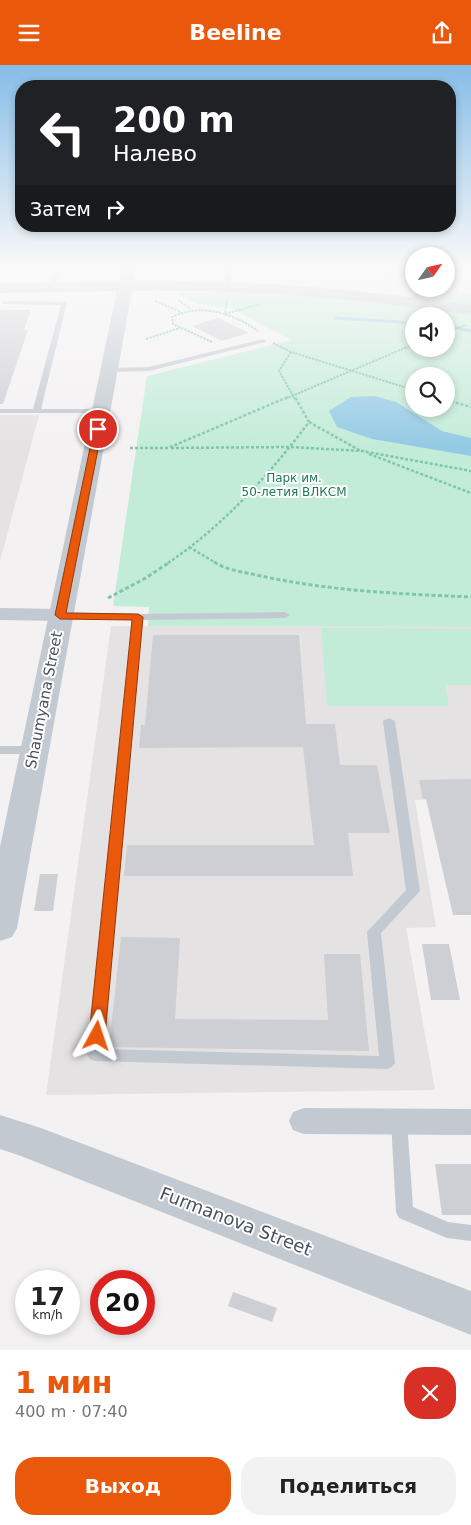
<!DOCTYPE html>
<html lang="ru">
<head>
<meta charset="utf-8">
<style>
	:root { --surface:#fff; --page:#f2f2f2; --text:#222; --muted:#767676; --accent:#ea580c }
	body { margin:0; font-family:"DejaVu Sans",sans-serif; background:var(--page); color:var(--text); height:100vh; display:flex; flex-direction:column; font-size:19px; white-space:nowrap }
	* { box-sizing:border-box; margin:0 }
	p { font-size:16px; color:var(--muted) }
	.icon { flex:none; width:28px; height:28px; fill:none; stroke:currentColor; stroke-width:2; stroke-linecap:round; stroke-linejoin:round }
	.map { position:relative; height:1285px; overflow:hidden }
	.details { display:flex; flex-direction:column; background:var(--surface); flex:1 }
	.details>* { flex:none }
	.guide { position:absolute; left:15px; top:15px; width:441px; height:152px; border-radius:20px; box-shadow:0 2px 8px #0003; background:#202124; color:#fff; overflow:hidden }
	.needle { width:32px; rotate:56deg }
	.buttons { position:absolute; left:405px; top:182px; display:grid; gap:10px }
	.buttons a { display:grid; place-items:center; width:50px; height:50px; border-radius:50%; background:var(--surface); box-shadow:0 2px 8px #0003; font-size:25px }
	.speed { position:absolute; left:15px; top:1205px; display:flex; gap:10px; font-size:25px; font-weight:700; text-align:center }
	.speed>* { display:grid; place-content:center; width:65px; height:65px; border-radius:50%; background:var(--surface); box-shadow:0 2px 8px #0003; line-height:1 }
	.speed small { font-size:12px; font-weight:400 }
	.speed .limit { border:8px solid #d22; background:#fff; color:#111 }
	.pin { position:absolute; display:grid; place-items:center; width:42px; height:42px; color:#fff; margin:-21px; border:2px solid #fff; border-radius:50%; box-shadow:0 1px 5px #0007 }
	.me { position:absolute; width:55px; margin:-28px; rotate:5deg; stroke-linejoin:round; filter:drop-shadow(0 0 4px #0008) }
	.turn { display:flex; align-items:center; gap:18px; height:105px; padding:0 15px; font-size:22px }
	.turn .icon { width:65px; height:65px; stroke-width:2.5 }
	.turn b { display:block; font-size:35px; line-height:42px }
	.then { display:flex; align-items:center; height:48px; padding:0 15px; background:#0003; gap:10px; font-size:19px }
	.round { display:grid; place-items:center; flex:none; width:52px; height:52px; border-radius:20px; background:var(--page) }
	.headline { display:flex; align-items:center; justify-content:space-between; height:85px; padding:0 15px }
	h1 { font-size:30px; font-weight:700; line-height:38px; color:var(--accent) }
	.cta { display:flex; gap:10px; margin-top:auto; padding:10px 15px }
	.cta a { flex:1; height:58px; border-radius:20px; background:var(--accent); color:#fff; font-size:20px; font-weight:700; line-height:58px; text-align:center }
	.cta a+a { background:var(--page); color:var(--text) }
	header { display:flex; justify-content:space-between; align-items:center; height:65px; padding:0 15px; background:var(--accent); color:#fff; font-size:22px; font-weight:700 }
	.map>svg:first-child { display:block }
	.education { fill:#e4e2e2 }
	.green { fill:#c3ecd8; fill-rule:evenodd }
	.water { fill:#94cae5 }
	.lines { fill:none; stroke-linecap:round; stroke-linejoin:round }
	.stream { stroke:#94cae5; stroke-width:3 }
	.building { fill:#cecfd4 }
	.path-far2 { stroke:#7ec7ac; stroke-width:2; stroke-dasharray:2.5 1; stroke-linecap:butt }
	.path-far1 { stroke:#7ec7ac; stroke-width:2.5; stroke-dasharray:3 2; stroke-linecap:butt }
	.path { stroke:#7ec7ac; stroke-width:3; stroke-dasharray:4 2.5; stroke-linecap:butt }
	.service { fill:#c2c9d1; fill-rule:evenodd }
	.minor { fill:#c2c9d1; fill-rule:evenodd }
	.tertiary { fill:#c2c9d1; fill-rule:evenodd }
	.route { fill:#ea580c; stroke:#983908 }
	.labels { text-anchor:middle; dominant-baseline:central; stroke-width:4; stroke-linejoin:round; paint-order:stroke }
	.far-park-label { font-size:12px; fill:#207857; stroke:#fff }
	.street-label { font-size:15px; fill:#4a515c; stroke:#fff }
	.near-street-label { font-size:18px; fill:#4a515c; stroke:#fff }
</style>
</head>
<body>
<header><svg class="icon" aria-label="menu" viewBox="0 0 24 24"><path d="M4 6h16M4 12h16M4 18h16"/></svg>Beeline<svg class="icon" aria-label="share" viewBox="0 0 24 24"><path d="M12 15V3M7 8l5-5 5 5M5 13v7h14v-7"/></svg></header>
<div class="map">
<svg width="471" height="1285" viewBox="0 0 471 1285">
	<rect width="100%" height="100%" fill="#f3f1f1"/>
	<g class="education">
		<polygon points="0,350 39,350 0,496"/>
		<polygon points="111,561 471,562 471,733 415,735 436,862 406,863 435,1025 46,1030"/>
	</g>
	<g class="green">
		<polygon points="429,224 471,229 471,242 418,233"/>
		<path d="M174 227H275L364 234 471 249V562L148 561 149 542 113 541 147 311 291 275 231 243 197 239ZM414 251H446V284H414ZM414 311H446V344H414Z"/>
		<polygon points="321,563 471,564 471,620 445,620 449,641 327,641"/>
	</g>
	<polygon class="water" points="375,331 396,337 442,366 471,373 471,391 372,374 337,362 329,346 351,332"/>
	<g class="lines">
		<g class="stream">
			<polyline points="336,253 414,258"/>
			<polyline points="446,261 471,266"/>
		</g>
	</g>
	<g class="building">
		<polygon points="0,245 31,245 24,265 28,265 3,339 0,339"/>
		<polygon points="218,253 249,268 222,276 192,261"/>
		<polygon points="153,570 299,570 306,659 335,659 340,700 377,700 390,768 348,768 353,811 124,811 127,780 314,780 303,682 139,683 141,660 145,660"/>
		<polygon points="471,714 471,850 453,850 426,734 423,734 419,715"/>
		<polygon points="40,809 58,809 53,846 34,846"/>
		<polygon points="121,872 180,873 175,954 328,955 324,889 360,889 369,986 109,982"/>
		<polygon points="422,879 449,879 460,935 431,935"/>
		<polygon points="435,1099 471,1099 471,1150 442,1150"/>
		<polygon points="233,1227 277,1243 272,1257 228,1241"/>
	</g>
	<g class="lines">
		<g class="path-far2">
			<polyline points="18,202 21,204"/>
			<polyline points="386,209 414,208"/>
			<polyline points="178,235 191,244"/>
			<polyline points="227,235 225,249 260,239"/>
			<polyline points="155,236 181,247"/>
			<polyline points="446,267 467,260"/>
			<polyline points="146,274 180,263"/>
			<path d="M212 277 173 259 172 252C201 238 233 248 258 266"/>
			<polyline points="273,278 291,287 414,325"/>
			<polyline points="291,287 279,306 295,334"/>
			<polyline points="285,334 414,279"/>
		</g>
		<g class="path-far1">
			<polyline points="446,335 471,342"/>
			<polyline points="309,357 361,386"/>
			<polyline points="130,383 168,383 288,332"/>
			<polyline points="171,383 290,382 362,386 471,406"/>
			<polyline points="369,389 471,428"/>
			<polyline points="189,482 216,498"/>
			<path d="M168 498C223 461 269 410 309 357L295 332"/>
		</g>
		<g class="path">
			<path d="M214 497C228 506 245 507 261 511 330 526 401 529 471 532"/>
			<polyline points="108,533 144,514 170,497"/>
		</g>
		<g class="service">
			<polygon points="54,202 60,202 54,223 51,225 48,223"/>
			<polygon points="239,202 288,202 285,204 230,206 231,221 226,222 224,204"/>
			<polygon points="459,202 470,202 446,208 446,204"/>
			<polygon points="419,224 425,224 414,237 410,237 409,236"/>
			<polygon points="4,236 67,237 41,344 102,344 106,346 105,348 0,348 0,344 33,344 61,240 2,239 2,237"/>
			<polygon points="263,274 266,276 265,277 149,306 109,307 105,305 109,303 149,302"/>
			<polygon points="61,547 138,549 285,547 290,550 285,553 143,555 103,984 379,991 367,867 406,825 383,656 389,653 395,656 420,826 381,868 395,998 392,1002 387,1004 95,996 90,994 87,990 133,555 57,552 56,550 57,548"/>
			<polygon points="0,681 35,681 41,685 35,689 0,689"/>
			<polygon points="399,1049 405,1051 407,1056 413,1142 448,1157 471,1160 471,1176 447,1173 399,1153 396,1147 391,1056 393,1051"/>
		</g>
		<g class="minor">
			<polygon points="0,543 61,544 68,546 71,550 68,554 61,556 0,555"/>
			<polygon points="304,1043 471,1044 471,1070 304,1069 293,1065 289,1056 293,1047"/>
		</g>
		<g class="tertiary">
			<path d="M122 202H136L134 216C247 214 359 224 471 240V250C358 233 246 224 132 226L17 863 12 872 0 876V782L117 226 0 228V218L119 217Z"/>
			<polygon points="0,1050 41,1063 471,1226 471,1270 21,1091 0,1084"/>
		</g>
	</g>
	<linearGradient id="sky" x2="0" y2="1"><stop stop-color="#86bde7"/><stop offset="0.53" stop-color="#faf9f9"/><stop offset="1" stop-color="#faf9f9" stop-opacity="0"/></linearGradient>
	<rect width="471" height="382" fill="url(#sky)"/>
	<polygon class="route" points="98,361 102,364 66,548 138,549 143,552 105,971 103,975 97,977 92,975 89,971 132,555 60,554 55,550 94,364"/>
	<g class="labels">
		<g class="far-park-label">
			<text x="294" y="413">Парк им.<tspan x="294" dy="14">50-летия ВЛКСМ</tspan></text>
		</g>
		<g class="street-label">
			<text transform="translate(44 635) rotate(-79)">Shaumyana Street</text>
		</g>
		<g class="near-street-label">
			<text transform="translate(236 1156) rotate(21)">Furmanova Street</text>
		</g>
	</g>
</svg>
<div class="buttons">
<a><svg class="needle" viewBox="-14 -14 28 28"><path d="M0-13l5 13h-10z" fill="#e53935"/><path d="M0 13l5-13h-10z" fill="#767676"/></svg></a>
<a><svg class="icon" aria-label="sound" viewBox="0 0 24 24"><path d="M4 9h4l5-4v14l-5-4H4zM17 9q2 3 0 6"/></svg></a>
<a><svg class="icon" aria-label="search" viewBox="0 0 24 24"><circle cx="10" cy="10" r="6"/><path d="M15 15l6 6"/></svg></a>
</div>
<div class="speed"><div>17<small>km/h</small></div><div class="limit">20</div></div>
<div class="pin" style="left:98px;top:364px;background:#d93025"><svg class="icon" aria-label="arrive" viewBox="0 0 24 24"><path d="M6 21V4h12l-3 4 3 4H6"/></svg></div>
<svg class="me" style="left:97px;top:971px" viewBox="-20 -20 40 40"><path d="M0-17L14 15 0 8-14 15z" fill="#ea580c" stroke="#fff" stroke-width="4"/></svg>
<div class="guide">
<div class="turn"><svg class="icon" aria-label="left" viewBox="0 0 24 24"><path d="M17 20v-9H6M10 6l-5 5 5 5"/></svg><div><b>200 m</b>Налево</div></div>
<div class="then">Затем<svg class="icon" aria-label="right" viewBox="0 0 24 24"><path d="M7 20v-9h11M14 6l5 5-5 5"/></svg></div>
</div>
</div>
<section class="details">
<div class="headline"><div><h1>1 мин</h1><p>400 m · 07:40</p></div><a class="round" style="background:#d93025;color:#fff"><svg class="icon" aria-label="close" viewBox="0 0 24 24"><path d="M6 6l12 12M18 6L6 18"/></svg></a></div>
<div class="cta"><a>Выход</a><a>Поделиться</a></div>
</section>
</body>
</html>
